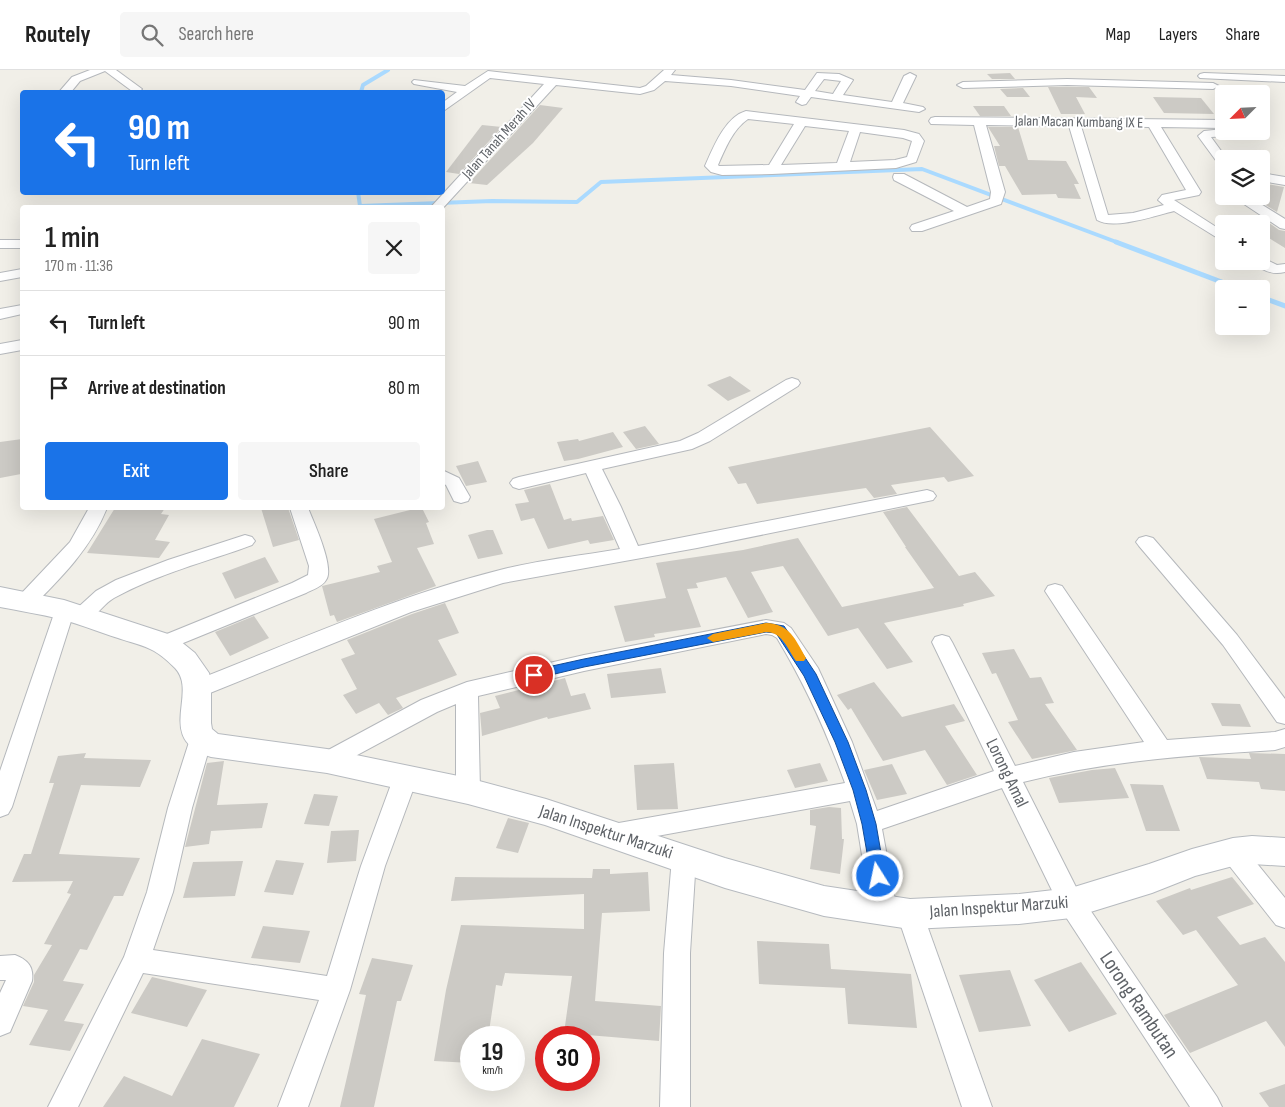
<!DOCTYPE html>
<html lang="en">
<head>
<meta charset="utf-8">
<style>
	:root { --surface:#fff; --page:#f6f6f6; --text:#222; --muted:#767676; --line:#e0e0e0; --accent:#1a73e8 }
	body { margin:0; font-family:"Sofia Sans Condensed",sans-serif; background:var(--page); color:var(--text); height:100vh; display:flex; flex-direction:column; font-size:19px; white-space:nowrap }
	* { box-sizing:border-box; margin:0 }
	p { font-size:16px; color:var(--muted) }
	.icon { flex:none; width:28px; height:28px; fill:none; stroke:currentColor; stroke-width:2; stroke-linecap:round; stroke-linejoin:round }
	.map { position:relative; flex:1; overflow:hidden }
	.drawer { position:absolute; left:20px; top:135px; width:425px; height:305px; display:flex; flex-direction:column; background:var(--surface); border-radius:5px; box-shadow:0 5px 20px #0002 }
	.drawer>* { flex:none }
	.banner { position:absolute; left:20px; top:20px; width:425px; height:105px; border-radius:5px; box-shadow:0 5px 20px #0002; background:#1a73e8; color:#fff; overflow:hidden }
	.needle { width:32px; rotate:246deg }
	.tools { position:absolute; left:1215px; top:15px; display:grid; gap:10px }
	.tools a { display:grid; place-items:center; width:55px; height:55px; border-radius:5px; background:var(--surface); box-shadow:0 5px 20px #0002; font-size:25px }
	.speed { position:absolute; left:460px; top:956px; display:flex; gap:10px; font-size:25px; font-weight:700; text-align:center }
	.speed>* { display:grid; place-content:center; width:65px; height:65px; border-radius:50%; background:var(--surface); box-shadow:0 5px 20px #0002; line-height:1 }
	.speed small { font-size:12px; font-weight:400 }
	.speed .limit { border:8px solid #d22; background:#fff; color:#111 }
	.pin { position:absolute; display:grid; place-items:center; width:42px; height:42px; color:#fff; margin:-21px; border:2px solid #fff; border-radius:50%; box-shadow:0 1px 5px #0007 }
	.me { position:absolute; width:55px; margin:-28px; rotate:350deg; stroke-linejoin:round; filter:drop-shadow(0 0 4px #0008) }
	.turn { display:flex; align-items:center; gap:18px; height:105px; padding:0 25px; font-size:22px }
	.turn .icon { width:65px; height:65px; stroke-width:2.5 }
	.turn b { display:block; font-size:35px; line-height:42px }
	.round { display:grid; place-items:center; flex:none; width:52px; height:52px; border-radius:5px; background:var(--page) }
	.head { display:flex; align-items:center; justify-content:space-between; height:85px; padding:0 25px }
	h1 { font-size:30px; font-weight:600; line-height:38px }
	.button { display:flex; gap:10px; margin-top:auto; padding:10px 25px }
	.button a { flex:1; height:58px; border-radius:5px; background:var(--accent); color:#fff; font-size:20px; font-weight:600; line-height:58px; text-align:center }
	.button a+a { background:var(--page); color:var(--text) }
	ul { padding:0; list-style:none }
	li { display:flex; align-items:center; gap:15px; height:65px; padding:0 25px; border-top:1px solid var(--line) }
	li div { flex:1 }
	li b { display:block; font-size:19px }
	li em { font-style:normal }
	header { display:flex; align-items:center; gap:30px; box-sizing:border-box; height:70px; padding:0 25px; background:var(--surface); border-bottom:1px solid var(--line) }
	header strong { font-size:24px }
	nav { display:flex; gap:28px; margin-inline-start:auto; font-size:18px }
	.search { width:350px; height:45px; background:var(--page); display:flex; align-items:center; gap:12px; box-sizing:border-box; padding:0 18px; border-radius:5px; color:var(--muted); font-size:19px }
	.map>svg:first-child { display:block }
	.lines { fill:none; stroke-linecap:round; stroke-linejoin:round }
	.stream-far1 { stroke:#aadaff; stroke-width:4 }
	.stream { stroke:#aadaff; stroke-width:5 }
	.building { fill:#cccac5 }
	.street-casing { stroke:#b5b8bc; stroke-width:2 }
	.secondary-casing { stroke:#b6babf; stroke-width:2 }
	.street { fill:#fff; fill-rule:evenodd }
	.secondary { fill:#fff; fill-rule:evenodd }
	.route { fill:#1a73e8; stroke:#114b97 }
	.slow { fill:#f59e0b }
	.labels { text-anchor:middle; dominant-baseline:central; stroke-width:4; stroke-linejoin:round; paint-order:stroke }
	.far-street-label { font-size:15px; fill:#5f6368; stroke:#fff }
	.street-label { font-size:18px; fill:#5f6368; stroke:#fff }
	.near-street-label { font-size:21px; fill:#5f6368; stroke:#fff }
</style>
</head>
<body>
<header>
<strong>Routely</strong>
<div class="search"><svg class="icon" aria-label="search" viewBox="0 0 24 24"><circle cx="10" cy="10" r="6"/><path d="M15 15l6 6"/></svg>Search here</div>
<nav><a>Map</a><a>Layers</a><a>Share</a></nav>
</header>
<div class="map">
<svg width="1285" height="1037" viewBox="0 0 1285 1037">
	<rect width="100%" height="100%" fill="#f1efe8"/>
	<g class="lines">
		<g class="stream-far1">
			<polyline points="361,22 363,15 388,0"/>
			<polyline points="358,122 360,136 492,131 577,132 601,112 922,99 1119,173"/>
		</g>
		<g class="stream">
			<polyline points="1116,172 1240,219"/>
			<polyline points="1261,227 1285,236"/>
		</g>
	</g>
	<g class="building">
		<polygon points="1010,3 1015,9 992,9 987,4"/>
		<polygon points="1048,17 1089,17 1097,28 1076,27 1085,44 1061,44"/>
		<polygon points="1023,18 1030,27 1007,27 1000,19"/>
		<polygon points="1153,27 1201,28 1214,44 1164,43"/>
		<polygon points="540,35 563,38 533,73 487,115 469,113"/>
		<polygon points="973,36 1004,36 1011,46 980,46"/>
		<polygon points="482,55 502,57 459,104 446,102"/>
		<polygon points="988,57 1018,57 1028,90 1066,91 1079,114 1074,114 1081,129 1058,128 1056,124 1022,125 1005,96 999,96 994,76 1000,76"/>
		<polygon points="1261,113 1284,117 1277,142 1261,132"/>
		<polygon points="1265,150 1279,160 1285,161 1285,178 1261,163 1261,154 1253,154"/>
		<polygon points="730,306 751,321 728,331 707,315"/>
		<polygon points="645,356 659,374 636,379 623,362"/>
		<polygon points="930,357 974,406 948,412 944,407 891,415 897,424 874,428 866,418 757,434 746,413 738,414 728,397"/>
		<polygon points="613,362 623,377 578,389 564,391 557,372 578,369 579,371"/>
		<polygon points="22,369 21,404 0,408 0,372"/>
		<polygon points="478,391 487,412 466,416 456,396"/>
		<polygon points="550,414 564,450 571,448 572,451 603,446 614,470 590,474 588,470 548,479 534,448 521,451 515,434 529,432 524,420"/>
		<polygon points="907,437 959,506 975,502 995,526 963,534 964,536 884,553 913,592 887,599 858,558 828,566 783,496 751,502 773,542 748,548 726,507 696,513 698,518 687,519 701,557 654,564 655,567 625,572 614,536 666,528 656,493 743,480 798,468 842,537 934,518 905,477 906,477 883,442"/>
		<polygon points="115,438 165,438 161,444 169,445 155,470 170,472 159,488 87,483"/>
		<polygon points="261,438 288,438 299,470 273,477"/>
		<polygon points="418,438 422,438 429,452 426,453 434,474 417,478 436,516 337,552 334,545 330,546 322,516 380,502 377,496 392,492 374,449"/>
		<polygon points="487,460 493,460 503,484 478,489 468,465"/>
		<polygon points="265,487 279,512 235,529 222,503"/>
		<polygon points="445,533 459,563 438,570 457,605 396,628 403,638 388,645 379,633 356,644 343,625 357,619 341,589 355,584 347,570 412,544"/>
		<polygon points="254,546 269,568 230,586 215,562"/>
		<polygon points="1014,579 1030,608 1041,607 1054,633 1045,634 1077,680 1032,689 1008,652 1018,650 996,603 992,604 982,583"/>
		<polygon points="661,598 666,623 611,628 607,604"/>
		<polygon points="565,608 571,626 585,623 591,639 548,649 547,647 482,666 480,643 500,638 495,626"/>
		<polygon points="874,612 902,647 954,634 965,651 945,656 977,705 947,715 925,680 883,691 851,638 848,640 837,625"/>
		<polygon points="1211,633 1240,634 1251,657 1222,656"/>
		<polygon points="86,683 84,688 151,690 140,717 81,715 59,784 140,788 123,826 114,826 87,880 80,879 63,911 84,914 64,951 84,954 70,981 29,975 48,940 23,936 34,912 34,905 52,875 44,874 71,824 67,823 73,811 12,812 24,784 31,784 54,713 49,713 58,686"/>
		<polygon points="1249,683 1285,684 1285,721 1261,719 1259,712 1207,709 1199,687 1251,689"/>
		<polygon points="224,691 217,735 268,733 262,758 211,761 209,774 185,777 207,693"/>
		<polygon points="674,693 678,739 637,740 634,695"/>
		<polygon points="820,693 828,711 795,718 787,700"/>
		<polygon points="892,694 907,724 877,730 864,700"/>
		<polygon points="1115,698 1129,728 1059,733 1049,708 1092,700"/>
		<polygon points="1130,714 1163,715 1180,761 1146,761"/>
		<polygon points="314,724 338,726 329,756 304,754"/>
		<polygon points="829,737 841,738 842,769 844,769 840,804 810,799 816,756 810,755 810,740"/>
		<polygon points="508,748 529,753 518,783 496,778"/>
		<polygon points="359,760 356,791 327,793 331,761"/>
		<polygon points="276,790 304,793 293,825 264,822"/>
		<polygon points="243,791 235,826 183,828 193,792"/>
		<polygon points="593,799 610,799 610,804 648,802 650,841 602,843 595,931 661,936 659,971 564,963 572,906 505,903 502,916 496,915 488,968 471,968 471,993 434,991 446,920 461,855 584,859 584,824 451,831 455,807 592,808"/>
		<polygon points="1232,807 1254,834 1217,847 1240,875 1265,867 1285,892 1285,977 1266,951 1190,983 1164,945 1238,915 1196,860 1183,865 1156,831 1190,818 1191,820"/>
		<polygon points="263,856 310,861 300,893 251,888"/>
		<polygon points="757,871 829,874 831,899 911,904 917,958 848,954 845,918 759,914"/>
		<polygon points="372,888 413,895 401,931 397,931 374,1037 340,1037 366,925 359,924"/>
		<polygon points="1081,892 1117,944 1069,962 1034,910"/>
		<polygon points="1010,900 1031,956 979,962 959,905"/>
		<polygon points="152,907 207,920 187,957 131,943"/>
		<polygon points="202,969 260,984 234,1037 103,1037 124,1006 172,1026"/>
		<polygon points="1285,1014 1285,1037 1269,1037 1259,1023"/>
	</g>
	<g class="lines">
		<g class="street-casing">
			<g id="street">
				<polygon points="90,0 116,0 142,19 140,21 132,21 105,1 80,11 71,22 59,22 72,7"/>
				<path d="M664 0H675L671 5 731 10 805 20 817 3 839 4 853 10 843 25 892 32 904 6 910 3 916 6 903 33 923 37 925 39 919 42 811 27 806 34 802 35 796 32 800 26 731 16 665 11 654 20 640 24 556 15 442 139 430 138 544 14 490 8 442 42V33L457 22 414 14 412 12 414 10 465 16 488 1 640 18 646 16ZM824 9 841 11 833 24 815 21Z"/>
				<polygon points="1204,3 1285,6 1285,12 1200,8 1198,6 1200,4"/>
				<polygon points="1067,9 1213,13 1219,16 1213,19 1067,15 963,18 957,15 963,12"/>
				<path d="M746 41 904 60 919 64 924 71 916 92 896 98 772 104 722 105 711 102 705 96C713 78 725 47 746 41ZM748 49 794 54 769 95 719 96 718 95C725 79 733 59 748 49ZM805 56 849 61 837 93 781 95ZM860 62 903 68 912 71 907 87 895 90 850 92Z"/>
				<path d="M935 47 1224 50V58L1161 57 1201 122 1199 125 1174 130 1224 162V172L1174 141C1155 146 1113 160 1097 150L1069 56 986 55 1005 122 1001 134 922 161H912L910 158 912 155 954 141 894 110 893 107 894 104H904L967 137 990 129 991 122 974 55 931 54 929 51 931 48ZM1081 56 1149 57 1186 120 1162 125 1158 130 1164 135 1133 143 1108 145Z"/>
				<polygon points="1224,59 1224,61 1234,62 1228,66 1211,67 1227,89 1224,89 1224,97 1220,96 1198,66 1204,61"/>
				<polygon points="1261,103 1285,107 1285,115 1261,111"/>
				<polygon points="1232,126 1248,126 1285,149 1285,159 1280,158"/>
				<rect x="0" y="170" width="22" height="8"/>
				<path d="M1261 187 1277 195 1285 194V202C1272 205 1262 201 1253 191H1261Z"/>
				<polygon points="22,199 22,207 0,211 0,203"/>
				<polygon points="22,235 22,244 0,249 0,239"/>
				<polygon points="22,270 22,280 0,284 0,274"/>
				<path d="M792 308 798 310 800 313 798 316 710 371 692 379 602 399 621 437 638 476 927 420 933 422 936 426 933 430 697 478 503 513 411 542 205 625 197 627 189 625 186 619 189 613C292 573 393 527 500 500 539 490 580 486 620 479L586 403 519 419 513 417 510 413 513 409 519 407 680 371 698 363 786 310Z"/>
				<polygon points="442,400 459,408 470,427 468,431 461,433 454,431 446,415 442,413"/>
				<path d="M89 438H107C91 478 62 507 32 537L25 539 18 537 15 532 18 527 70 472Z"/>
				<path d="M290 438H308C314 453 335 498 326 510 323 516 312 520 306 523L171 578 164 580 157 578 154 573 157 568 292 513 308 505 309 496Z"/>
				<path d="M245 465 252 467 255 471 252 475C206 492 157 504 114 528 100 536 92 556 74 551L72 548 12 737 8 744 0 747V701L57 535 64 533 71 535 74 541 96 521 116 510 168 490Z"/>
				<polygon points="1146,466 1153,468 1237,565 1285,629 1285,654 1277,652 1223,575 1139,476 1136,472 1139,468"/>
				<path d="M1055 514 1062 516 1167 670 1275 662 1285 659V677L1275 680C1190 685 1106 691 1023 712L1080 825 1217 1027 1222 1037H1190L1062 841 1002 718 882 759 897 841 893 849 884 852 875 849 871 841 857 754 850 731 613 774 604 771 601 764 604 757 613 754 845 713C826 661 806 616 777 568L772 565 766 564 584 601 478 626 480 721 476 728 468 730 460 728 456 721V634L437 642 335 697 327 700 319 697 315 691 319 685 421 630 467 612 584 585 766 550 784 553 791 558 818 598 852 672 877 741 994 701 932 572 935 567 942 565 949 567 952 572 1015 696 1074 682 1144 672 1045 521 1048 516Z"/>
				<polygon points="201,660 209,663 212,669 192,738 173,822 153,880 327,906 361,796 393,709 397,702 405,700 413,702 417,709 385,796 350,920 308,1037 278,1037 319,930 143,903 78,1037 48,1037 124,887 147,822 168,738 190,669 193,663"/>
				<polygon points="1233,772 1242,775 1285,828 1285,858 1276,855 1224,789 1221,782 1224,775"/>
				<polygon points="684,778 693,781 696,788 690,883 690,1037 660,1037 664,883 672,788 675,781"/>
				<polygon points="910,833 919,836 923,844 992,1037 962,1037 897,844 901,836"/>
				<path d="M15 885C28 890 34 897 32 911L10 962 0 966V923L6 910H0V886Z"/>
			</g>
		</g>
		<g class="secondary-casing">
			<path id="secondary" d="M0 517 64 530 174 566 195 583 209 603 211 612V653L212 659 218 664 327 679 468 708 546 729 725 788 824 816 910 829 1019 824 1071 818 1149 794 1192 779 1233 768 1252 766 1285 768V796L1252 794 1233 796 1195 806 1152 823 1071 848 1019 854 910 859 824 846 725 818 545 755 468 734 327 703 211 687C154 669 199 623 175 598 169 592 161 585 154 581 144 575 129 572 118 568 99 562 80 554 60 549 40 544 20 541 0 537Z"/>
		</g>
		<use href="#street" class="street"/>
		<use href="#secondary" class="secondary"/>
	</g>
	<polygon class="route" points="766,553 784,556 816,604 848,672 866,720 876,754 885,806 883,810 878,812 873,810 871,806 862,754 853,720 835,672 804,606 776,563 766,562 584,597 534,609 528,605 534,600 584,589"/>
	<path class="slow" d="M766 553C790 554 795 569 806 588L804 591H796C787 578 782 562 766 562L713 572 707 568 713 564Z"/>
	<g class="labels">
		<g class="far-street-label">
			<text transform="translate(1079 52) rotate(1)">Jalan Macan Kumbang IX E</text>
			<text transform="translate(499 69) rotate(-48)">Jalan Tanah Merah IV</text>
		</g>
		<g class="street-label">
			<text transform="translate(1007 703) rotate(64)">Lorong Amal</text>
			<text transform="translate(606 762) rotate(18)">Jalan Inspektur Marzuki</text>
			<text transform="translate(999 837) rotate(-4)">Jalan Inspektur Marzuki</text>
		</g>
		<g class="near-street-label">
			<text transform="translate(1139 935) rotate(56)">Lorong Rambutan</text>
		</g>
	</g>
</svg>
<div class="tools">
<a><svg class="needle" viewBox="-14 -14 28 28"><path d="M0-13l5 13h-10z" fill="#e53935"/><path d="M0 13l5-13h-10z" fill="#767676"/></svg></a>
<a><svg class="icon" aria-label="layers" viewBox="0 0 24 24"><path d="M12 4l9 5-9 5-9-5zM3 14l9 5 9-5"/></svg></a>
<a>+</a>
<a>−</a>
</div>
<div class="speed"><div>19<small>km/h</small></div><div class="limit">30</div></div>
<div class="pin" style="left:534px;top:605px;background:#d93025"><svg class="icon" aria-label="arrive" viewBox="0 0 24 24"><path d="M6 21V4h12l-3 4 3 4H6"/></svg></div>
<svg class="me" style="left:878px;top:806px" viewBox="-20 -20 40 40"><circle r="17" fill="#1a73e8" stroke="#fff" stroke-width="3"/><path d="M0-11L8 9 0 5-8 9z" fill="#fff"/></svg>
<div class="banner">
<div class="turn"><svg class="icon" aria-label="left" viewBox="0 0 24 24"><path d="M17 20v-9H6M10 6l-5 5 5 5"/></svg><div><b>90 m</b>Turn left</div></div>
</div>
<section class="drawer">
<div class="head"><div><h1>1 min</h1><p>170 m · 11:36</p></div><a class="round"><svg class="icon" aria-label="close" viewBox="0 0 24 24"><path d="M6 6l12 12M18 6L6 18"/></svg></a></div>
<ul>
<li><svg class="icon" aria-label="left" viewBox="0 0 24 24"><path d="M17 20v-9H6M10 6l-5 5 5 5"/></svg><div><b>Turn left</b></div><em>90 m</em></li>
<li><svg class="icon" aria-label="arrive" viewBox="0 0 24 24"><path d="M6 21V4h12l-3 4 3 4H6"/></svg><div><b>Arrive at destination</b></div><em>80 m</em></li>
</ul>
<div class="button"><a>Exit</a><a>Share</a></div>
</section>
</div>
</body>
</html>
